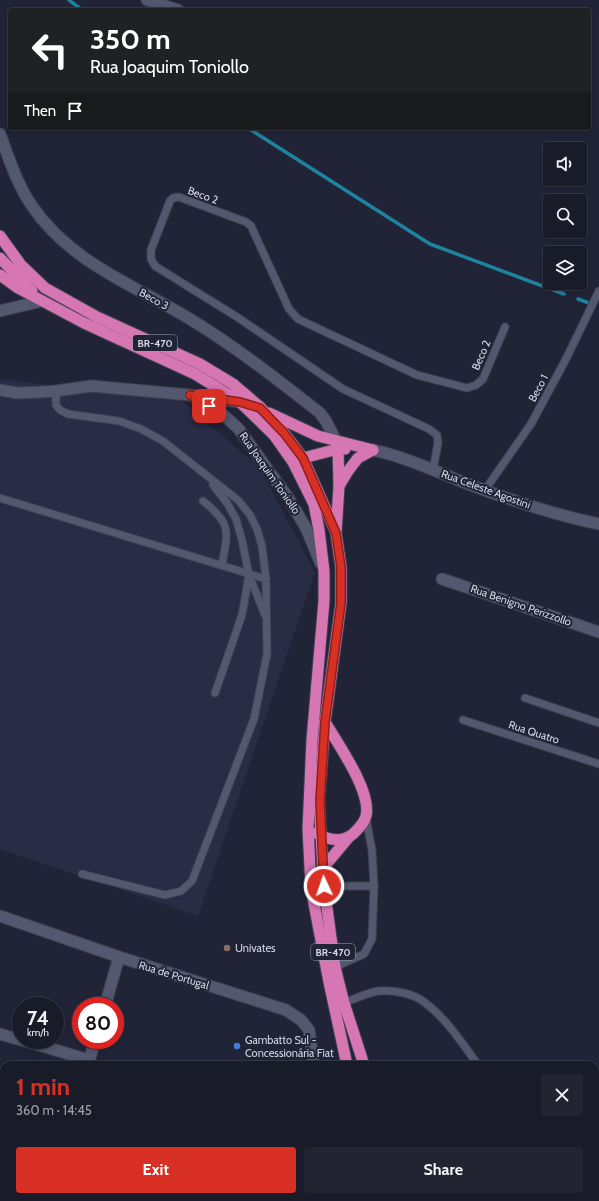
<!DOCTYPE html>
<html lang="en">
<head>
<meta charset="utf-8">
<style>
	:root { --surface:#191b29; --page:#222431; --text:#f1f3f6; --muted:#9fa1a8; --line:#373946; --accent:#d93025 }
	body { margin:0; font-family:Cabin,sans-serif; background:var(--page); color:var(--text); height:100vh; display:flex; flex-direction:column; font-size:15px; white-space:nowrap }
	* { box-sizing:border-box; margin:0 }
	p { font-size:13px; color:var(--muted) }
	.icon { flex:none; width:22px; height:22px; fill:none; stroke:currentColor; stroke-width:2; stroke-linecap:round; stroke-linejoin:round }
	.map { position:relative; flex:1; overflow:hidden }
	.drawer { position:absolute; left:0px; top:1061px; width:599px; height:140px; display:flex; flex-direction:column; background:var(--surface); border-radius:12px 12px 0 0; box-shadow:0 2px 6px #0003,0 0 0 1px var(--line) }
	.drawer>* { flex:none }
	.top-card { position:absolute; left:8px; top:8px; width:583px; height:122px; border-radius:4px; box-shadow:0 2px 6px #0003,0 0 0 1px var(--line); background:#202124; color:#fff; overflow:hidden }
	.buttons { position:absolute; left:543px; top:142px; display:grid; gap:8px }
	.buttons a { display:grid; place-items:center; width:44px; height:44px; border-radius:4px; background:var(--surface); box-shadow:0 2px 6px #0003,0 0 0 1px var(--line); font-size:20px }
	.speed { position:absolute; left:12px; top:997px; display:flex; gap:8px; font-size:20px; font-weight:700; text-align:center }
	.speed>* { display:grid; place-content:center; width:52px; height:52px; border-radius:50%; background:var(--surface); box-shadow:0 2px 6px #0003,0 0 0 1px var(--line); line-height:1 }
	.speed small { font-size:10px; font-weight:400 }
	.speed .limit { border:6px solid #d22; background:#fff; color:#111 }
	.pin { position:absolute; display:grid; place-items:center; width:34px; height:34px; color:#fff; margin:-17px; border-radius:8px; box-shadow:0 2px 6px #0006 }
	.me { position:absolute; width:44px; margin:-22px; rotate:357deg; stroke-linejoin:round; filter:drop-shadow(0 0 3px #0008) }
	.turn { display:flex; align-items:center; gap:14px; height:84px; padding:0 16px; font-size:18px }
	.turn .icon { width:52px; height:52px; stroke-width:2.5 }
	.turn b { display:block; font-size:28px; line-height:34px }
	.then { display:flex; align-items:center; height:38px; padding:0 16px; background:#0003; gap:8px; font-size:15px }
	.round { display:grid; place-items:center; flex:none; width:42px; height:42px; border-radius:4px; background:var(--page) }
	.overview { display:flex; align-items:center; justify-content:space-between; height:68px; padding:0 16px }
	h1 { font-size:24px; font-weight:800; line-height:30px; color:var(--accent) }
	.action { display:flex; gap:8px; margin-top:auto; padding:8px 16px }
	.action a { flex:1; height:46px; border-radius:4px; background:var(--accent); color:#fff; font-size:16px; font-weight:800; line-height:46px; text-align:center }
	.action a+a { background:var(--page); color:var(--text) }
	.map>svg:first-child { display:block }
	.built { fill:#282c45 }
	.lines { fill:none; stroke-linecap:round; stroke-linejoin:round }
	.stream { stroke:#1d839e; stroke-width:3.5 }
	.service-casing { stroke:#3f4151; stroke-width:9 }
	.minor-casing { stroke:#3f4151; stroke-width:13 }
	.tertiary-casing { stroke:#3f4151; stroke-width:13 }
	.trunk-casing { stroke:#3f4151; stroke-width:13 }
	.service { stroke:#53586e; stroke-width:7 }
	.minor { stroke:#53586e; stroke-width:11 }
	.tertiary { stroke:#53586e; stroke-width:11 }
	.trunk { stroke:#d676b3; stroke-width:11 }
	.route-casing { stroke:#8d1f18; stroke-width:10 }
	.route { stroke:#d93025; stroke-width:7 }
	.education-dot { fill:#8d6e63; stroke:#212437; stroke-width:1.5 }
	.shop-dot { fill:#3f7fe0; stroke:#212437; stroke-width:1.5 }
	.labels { text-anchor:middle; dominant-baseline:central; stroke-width:4; stroke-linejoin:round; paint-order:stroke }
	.shield { fill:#212437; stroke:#9ea1af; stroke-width:1 }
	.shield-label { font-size:10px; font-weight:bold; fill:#d3d6e3 }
	.street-label { font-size:11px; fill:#d3d6e3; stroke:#212437 }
	.poi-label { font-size:11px; fill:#d3d6e3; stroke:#212437; text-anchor:start }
</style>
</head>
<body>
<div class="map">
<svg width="599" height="1201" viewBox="0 0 599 1201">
	<rect width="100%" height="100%" fill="#212437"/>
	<polygon class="built" points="0,379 182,401 259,467 315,572 198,916 0,849"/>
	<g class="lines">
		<g class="stream">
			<polyline points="69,0 82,10"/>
			<polyline points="248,128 430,244 564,294"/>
			<polyline points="578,299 589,303"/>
		</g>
		<g class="service-casing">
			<g id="service">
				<polyline points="56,391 56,405 60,410 68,414 119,421 141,429 163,441 239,501 250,515 257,529 262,546 266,579 267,654 254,719 192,881 181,891 165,895 82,874"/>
				<polyline points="433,470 438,443 437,435 429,429 343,389 237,317 155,266 151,259 151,250 170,201 173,198 179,197 246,222 251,226 289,309 298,319 417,375 467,388 476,385 483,379 505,327"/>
				<polyline points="213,485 227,503 236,519 242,540 249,575 265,615"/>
				<polyline points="485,490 531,424 566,359 599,291"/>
				<polyline points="0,498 266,579"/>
				<path d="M203 501C232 524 228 531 222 565"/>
				<polyline points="215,693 242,615 249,575"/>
				<polyline points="525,698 599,723"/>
				<polyline points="463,720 599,764"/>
				<polyline points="324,886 374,886"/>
				<polyline points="335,967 364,954 372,939 374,886 372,850 366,818"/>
				<path d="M344 1003C354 999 369 992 379 991 393 990 413 993 424 1002 446 1018 462 1043 478 1065"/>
			</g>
		</g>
		<g class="minor-casing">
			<g id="minor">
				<polyline points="147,0 178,10"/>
				<path d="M0 134C9 159 17 184 32 206 71 263 134 285 190 319 236 347 278 380 320 413L326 421 336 441"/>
				<polyline points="0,311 42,301"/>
				<polyline points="442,579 599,632"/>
				<polyline points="0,916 119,957 286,1010 301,1020 309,1030 314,1065"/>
				<polyline points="105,1006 119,957"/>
				<polyline points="0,1034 21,1040"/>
				<polyline points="22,1040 89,1060"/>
				<polyline points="88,1065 95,1040"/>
				<polyline points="46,1201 47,1197"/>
			</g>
		</g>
		<g class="tertiary-casing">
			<g id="tertiary">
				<polyline points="0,390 17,393 41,392 56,391 91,386 190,395 240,402"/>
				<polyline points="196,398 219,411 238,428 289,499 306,528 321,564"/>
				<path d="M373 450C406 457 437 472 468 484 510 500 555 515 599 524"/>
			</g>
		</g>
		<g class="trunk-casing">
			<g id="trunk">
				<polyline points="0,236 21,265 45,288 97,317 200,364 233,384 260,407 284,433 303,458 335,530"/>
				<polyline points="0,258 32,291"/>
				<polyline points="0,275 18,288 84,323 195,374 240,402 274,435 293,462 314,504 319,530 324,571 324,601 312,740 308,829 311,888 329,982 347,1065"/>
				<polyline points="269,413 318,436 373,450"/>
				<polyline points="336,441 338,449 339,486 336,533 341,567 341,603 325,722 319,801 321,836 324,886 335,967 344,1003 364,1065"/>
				<polyline points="303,458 338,449 345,449"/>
				<polyline points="339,486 348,471 358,458 373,450"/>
				<path d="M316 833C328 840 342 843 353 834 358 829 364 824 366 816 372 792 338 744 325 722"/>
				<polyline points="323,868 349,837"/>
				<polyline points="331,1197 335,1201"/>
				<polyline points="365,1197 366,1201"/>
				<polyline points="376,1197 380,1201"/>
				<polyline points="402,1197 403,1201"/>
			</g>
		</g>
		<use href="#service" class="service"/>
		<use href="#minor" class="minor"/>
		<use href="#tertiary" class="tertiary"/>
		<use href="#trunk" class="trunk"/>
	</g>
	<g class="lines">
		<g class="route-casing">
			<polyline id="route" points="209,406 190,395 240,402 260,408 284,433 303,458 336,533 341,567 341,603 325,722 320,801 324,886"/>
		</g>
		<use href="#route" class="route"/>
	</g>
	<circle class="education-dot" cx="227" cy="948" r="4"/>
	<circle class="shop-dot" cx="237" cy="1046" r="4"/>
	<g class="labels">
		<g class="shield">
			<rect x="133" y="335" width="44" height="16" rx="3"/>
			<rect x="311" y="944" width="44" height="16" rx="3"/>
		</g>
		<g class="shield-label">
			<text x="155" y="343">BR-470</text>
			<text x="333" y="952">BR-470</text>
		</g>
		<g class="street-label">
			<text transform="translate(203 195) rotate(20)">Beco 2</text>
			<text transform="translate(154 299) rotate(29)">Beco 3</text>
			<text transform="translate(481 355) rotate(-67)">Beco 2</text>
			<text transform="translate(538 388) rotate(-62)">Beco 1</text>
			<text transform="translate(270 473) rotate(55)">Rua Joaquim Toniollo</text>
			<text transform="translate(486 489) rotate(20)">Rua Celeste Agostini</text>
			<text transform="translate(521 605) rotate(19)">Rua Benigno Perizzollo</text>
			<text transform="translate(534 732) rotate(18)">Rua Quatro</text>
			<text transform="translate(174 975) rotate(17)">Rua de Portugal</text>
		</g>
		<g class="poi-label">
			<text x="235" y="948">Univates</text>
			<text x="245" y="1040">Gambatto Sul -<tspan x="245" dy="13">Concessionária Fiat</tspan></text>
		</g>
	</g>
</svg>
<div class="buttons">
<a><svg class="icon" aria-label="sound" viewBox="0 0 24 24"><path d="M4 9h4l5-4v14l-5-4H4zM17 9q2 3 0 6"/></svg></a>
<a><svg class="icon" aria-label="search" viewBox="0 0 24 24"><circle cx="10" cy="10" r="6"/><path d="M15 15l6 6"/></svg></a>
<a><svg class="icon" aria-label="layers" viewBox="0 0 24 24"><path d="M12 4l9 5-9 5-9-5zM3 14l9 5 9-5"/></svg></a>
</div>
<div class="speed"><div>74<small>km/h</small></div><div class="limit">80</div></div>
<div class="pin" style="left:209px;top:406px;background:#d93025"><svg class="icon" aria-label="arrive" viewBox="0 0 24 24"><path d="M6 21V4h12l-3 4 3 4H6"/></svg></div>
<svg class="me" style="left:324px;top:886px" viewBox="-20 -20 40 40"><circle r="17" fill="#d93025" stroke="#fff" stroke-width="3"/><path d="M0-11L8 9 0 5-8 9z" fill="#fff"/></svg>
<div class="top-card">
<div class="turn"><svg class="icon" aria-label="left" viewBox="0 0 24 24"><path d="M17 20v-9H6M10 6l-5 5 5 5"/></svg><div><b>350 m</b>Rua Joaquim Toniollo</div></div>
<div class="then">Then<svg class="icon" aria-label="arrive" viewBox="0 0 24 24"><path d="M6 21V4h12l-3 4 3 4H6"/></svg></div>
</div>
<section class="drawer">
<div class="overview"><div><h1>1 min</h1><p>360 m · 14:45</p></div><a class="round"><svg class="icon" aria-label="close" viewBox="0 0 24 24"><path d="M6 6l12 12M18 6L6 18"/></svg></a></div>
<div class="action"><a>Exit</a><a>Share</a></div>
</section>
</div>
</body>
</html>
